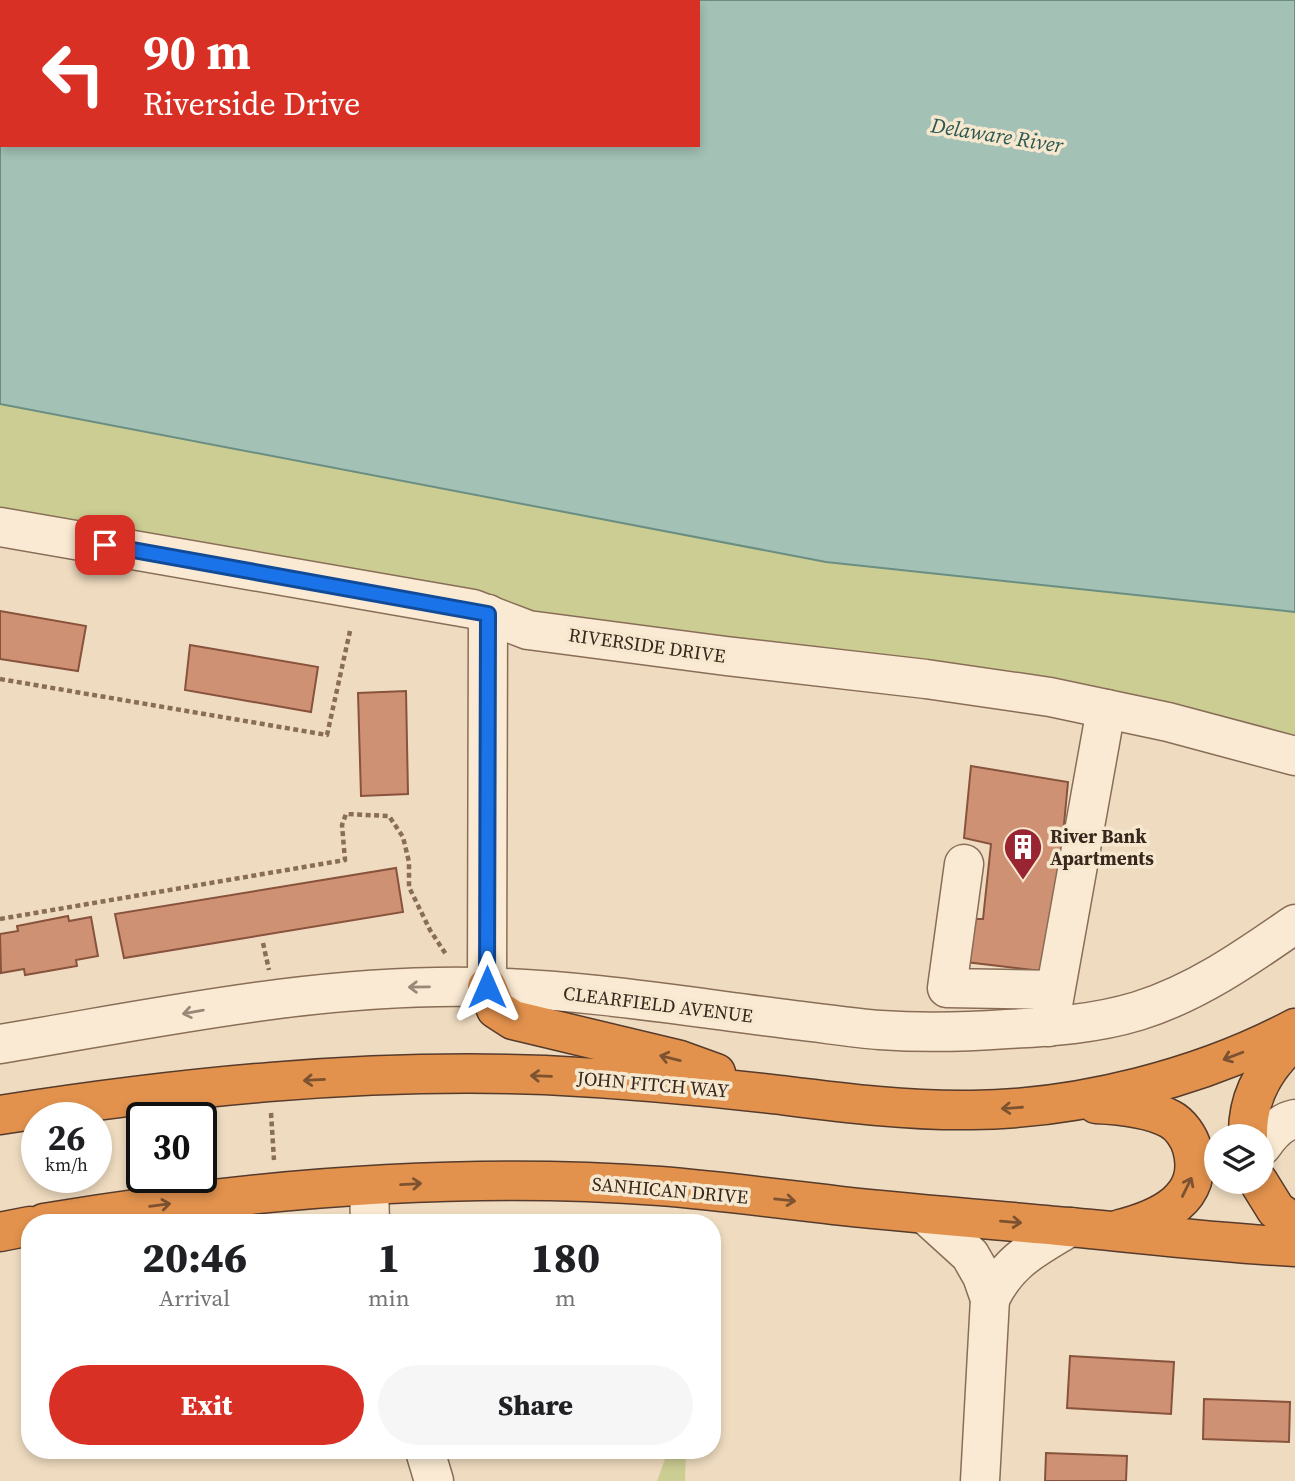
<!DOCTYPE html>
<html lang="en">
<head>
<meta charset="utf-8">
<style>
	:root { --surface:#fff; --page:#f6f6f6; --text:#202124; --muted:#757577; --accent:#d93025 }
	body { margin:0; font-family:"Source Serif 4",serif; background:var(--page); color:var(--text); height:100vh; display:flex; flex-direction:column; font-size:26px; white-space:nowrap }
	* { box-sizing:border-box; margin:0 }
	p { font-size:23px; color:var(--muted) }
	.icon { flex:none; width:38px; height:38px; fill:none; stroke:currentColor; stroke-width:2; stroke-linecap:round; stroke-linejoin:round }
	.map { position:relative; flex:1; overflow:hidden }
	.panel { position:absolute; left:21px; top:1214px; width:700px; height:245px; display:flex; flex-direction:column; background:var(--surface); border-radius:28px; box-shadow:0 4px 10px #0003 }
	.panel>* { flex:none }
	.banner { position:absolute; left:0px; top:0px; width:700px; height:147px; box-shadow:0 4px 10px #0003; background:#d93025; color:#fff; overflow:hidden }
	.tools { position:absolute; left:1204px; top:1124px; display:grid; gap:14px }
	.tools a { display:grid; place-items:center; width:70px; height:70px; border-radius:50%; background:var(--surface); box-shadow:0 4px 10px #0003; font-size:35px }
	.speed { position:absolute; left:21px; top:1102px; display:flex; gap:14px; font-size:35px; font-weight:700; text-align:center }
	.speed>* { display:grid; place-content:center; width:91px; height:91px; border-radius:50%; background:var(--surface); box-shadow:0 4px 10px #0003; line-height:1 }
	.speed small { font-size:18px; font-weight:400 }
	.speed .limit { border:4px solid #111; border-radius:10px; background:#fff; color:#111 }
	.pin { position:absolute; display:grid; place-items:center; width:60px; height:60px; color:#fff; margin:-30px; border-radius:14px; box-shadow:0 4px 10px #0006 }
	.me { position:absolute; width:77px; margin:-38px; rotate:0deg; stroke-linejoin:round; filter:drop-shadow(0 0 5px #0008) }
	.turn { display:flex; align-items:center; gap:24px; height:147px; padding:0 28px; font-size:32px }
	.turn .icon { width:91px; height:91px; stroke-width:2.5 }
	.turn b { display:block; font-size:49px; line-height:60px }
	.eta { display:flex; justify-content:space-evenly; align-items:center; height:119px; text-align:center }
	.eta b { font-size:42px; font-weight:800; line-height:49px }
	.action { display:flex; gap:14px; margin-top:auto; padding:14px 28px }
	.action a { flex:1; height:80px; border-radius:42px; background:var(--accent); color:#fff; font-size:28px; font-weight:800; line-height:80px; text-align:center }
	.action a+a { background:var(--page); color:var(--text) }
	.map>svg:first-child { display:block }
	.green { fill:#cccd93 }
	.water { fill:#a3c1b5; stroke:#6a8f82; stroke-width:2; fill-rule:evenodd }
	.building { fill:#cf9174; stroke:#88533c; stroke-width:2 }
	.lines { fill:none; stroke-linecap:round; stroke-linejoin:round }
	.minor-casing { stroke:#896d57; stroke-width:41 }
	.highway-casing { stroke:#563b2c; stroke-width:41 }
	.path { stroke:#896d57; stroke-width:4.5; stroke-dasharray:5 3.5; stroke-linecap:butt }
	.minor { stroke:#faead3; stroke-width:38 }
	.highway { stroke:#e2924d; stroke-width:38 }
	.oneway { stroke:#998878 }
	.oneway2 { stroke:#7c5230 }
	.route-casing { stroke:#114b97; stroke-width:18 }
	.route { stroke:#1a73e8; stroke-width:12 }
	.labels { text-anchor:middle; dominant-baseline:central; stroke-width:7; stroke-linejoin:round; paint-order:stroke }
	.street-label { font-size:19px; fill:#38271c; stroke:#f6e7cf }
	.poi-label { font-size:19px; font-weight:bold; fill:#38271c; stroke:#f6e7cf; text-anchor:start }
	.water-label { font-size:21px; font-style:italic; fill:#2b5851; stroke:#f6e7cf }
</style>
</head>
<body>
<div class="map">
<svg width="1295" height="1481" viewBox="0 0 1295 1481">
	<rect width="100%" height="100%" fill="#efdcc0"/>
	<g class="green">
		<polygon points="0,404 826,562 1295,612 1295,744 524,616 340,568 0,507"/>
		<polygon points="668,1451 686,1451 685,1481 657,1481"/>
	</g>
	<path class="water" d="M0 0H1295V612L826 562 0 404ZM2 2H698V145H2Z"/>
	<g class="building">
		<polygon points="0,611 86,626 78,671 0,659"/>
		<polygon points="190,645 318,667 311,712 185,690"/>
		<polygon points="406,691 408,794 361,796 358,693"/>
		<polygon points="971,766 1068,782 1050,972 966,962 967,919 983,919 991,844 964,838"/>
		<polygon points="396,868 403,912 124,958 115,914"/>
		<polygon points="68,916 69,921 91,917 98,956 76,960 77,966 25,975 24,969 1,973 0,934 18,931 17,926"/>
		<polygon points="1070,1356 1174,1362 1171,1414 1067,1408"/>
		<polygon points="1204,1399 1290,1402 1289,1442 1203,1439"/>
		<polygon points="1046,1453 1127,1456 1126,1481 1045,1481"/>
	</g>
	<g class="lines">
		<g class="minor-casing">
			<g id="minor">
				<polyline points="0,527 473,609 528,630 726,656 926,679 1050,697 1168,722 1295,756"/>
				<polyline points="964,864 947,988 1055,990"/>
				<polyline points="487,987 488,614"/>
				<polyline points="1049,1027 1106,709"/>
				<path d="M0 1044C158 1018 315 984 476 987 582 989 689 1007 794 1020 823 1023 851 1028 880 1030 922 1033 965 1032 1007 1029 1051 1027 1095 1024 1138 1011 1196 993 1246 958 1295 924"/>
				<path d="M1262 1146C1270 1134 1280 1122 1295 1119"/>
				<polyline points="369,1186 370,1223"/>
				<polyline points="926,1215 970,1255 982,1276 990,1299 980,1481"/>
				<path d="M990 1299C1009 1260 1034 1249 1070 1227"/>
				<polyline points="425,1451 434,1481"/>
			</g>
		</g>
		<g class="highway-casing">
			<g id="highway">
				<polyline points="487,987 496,1009 513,1020 680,1060 716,1073"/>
				<path d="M1096 1104C1119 1105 1149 1108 1170 1119 1180 1124 1189 1137 1192 1148 1206 1199 1159 1219 1120 1229"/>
				<path d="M0 1115C179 1087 363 1068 545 1075 624 1079 703 1086 781 1095 845 1103 908 1111 972 1110 1079 1109 1201 1078 1295 1028"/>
				<path d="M1248 1136C1247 1096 1266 1065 1295 1040"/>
				<polyline points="1258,1181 1276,1210 1295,1224"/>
				<path d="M44 1223C247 1189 455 1171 660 1186 721 1191 782 1199 842 1206 918 1214 993 1220 1069 1227 1144 1234 1219 1243 1295 1247"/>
				<polyline points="0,1232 30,1226"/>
			</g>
		</g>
		<g class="path">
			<polyline points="0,679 327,735 350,631"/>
			<polyline points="0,919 345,860 342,825 346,814 389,816 403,837 409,862 409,887 430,930 447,956"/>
			<polyline points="263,943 269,970"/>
			<polyline points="271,1113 274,1160"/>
		</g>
		<use href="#minor" class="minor"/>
		<use href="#highway" class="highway"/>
	</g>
	<defs><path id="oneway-shaft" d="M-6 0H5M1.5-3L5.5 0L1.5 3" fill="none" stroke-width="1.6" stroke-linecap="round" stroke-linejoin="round" transform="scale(1.75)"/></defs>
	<g class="oneway">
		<use href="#oneway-shaft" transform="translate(419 987) rotate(179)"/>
		<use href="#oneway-shaft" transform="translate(193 1012) rotate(170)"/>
	</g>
	<g class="oneway2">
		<use href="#oneway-shaft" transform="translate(1233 1056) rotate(159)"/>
		<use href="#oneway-shaft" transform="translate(670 1058) rotate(-166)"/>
		<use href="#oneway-shaft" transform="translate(541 1076) rotate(-178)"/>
		<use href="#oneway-shaft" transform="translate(314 1080) rotate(177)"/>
		<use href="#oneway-shaft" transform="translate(1012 1108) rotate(176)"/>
		<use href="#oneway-shaft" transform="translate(411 1184) rotate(-3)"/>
		<use href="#oneway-shaft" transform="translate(1187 1187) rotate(-64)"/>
		<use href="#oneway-shaft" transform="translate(785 1200) rotate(6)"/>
		<use href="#oneway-shaft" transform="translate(160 1205) rotate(-7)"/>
		<use href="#oneway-shaft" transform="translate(1011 1222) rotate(5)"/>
	</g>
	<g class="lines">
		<g class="route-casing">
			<polyline id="route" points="105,545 488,614 487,987"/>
		</g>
		<use href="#route" class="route"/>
	</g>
	<defs>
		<g id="building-pin" transform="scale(2.0125)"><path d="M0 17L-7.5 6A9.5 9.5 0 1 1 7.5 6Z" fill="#992532" stroke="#f6e7cf"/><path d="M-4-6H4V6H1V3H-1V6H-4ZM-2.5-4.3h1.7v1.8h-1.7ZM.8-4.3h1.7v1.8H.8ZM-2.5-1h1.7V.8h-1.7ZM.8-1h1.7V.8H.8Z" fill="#fff"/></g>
	</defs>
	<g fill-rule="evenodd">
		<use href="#building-pin" x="1023" y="847"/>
	</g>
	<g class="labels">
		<g class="street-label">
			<text transform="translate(647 645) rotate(8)">RIVERSIDE DRIVE</text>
			<text transform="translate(658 1004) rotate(7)">CLEARFIELD AVENUE</text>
			<text transform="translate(653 1084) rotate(5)">JOHN FITCH WAY</text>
			<text transform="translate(670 1190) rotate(5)">SANHICAN DRIVE</text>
		</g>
		<g class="poi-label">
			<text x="1050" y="836">River Bank<tspan x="1050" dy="22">Apartments</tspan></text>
		</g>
		<g class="water-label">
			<text transform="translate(997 135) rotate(9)">Delaware River</text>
		</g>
	</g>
</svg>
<div class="tools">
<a><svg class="icon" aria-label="layers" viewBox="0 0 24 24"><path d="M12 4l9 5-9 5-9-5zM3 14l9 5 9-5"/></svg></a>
</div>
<div class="speed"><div>26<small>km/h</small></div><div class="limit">30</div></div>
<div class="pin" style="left:105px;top:545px;background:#d93025"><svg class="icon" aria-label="arrive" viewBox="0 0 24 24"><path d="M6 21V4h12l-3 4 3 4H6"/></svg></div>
<svg class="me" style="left:487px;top:987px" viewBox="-20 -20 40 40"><path d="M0-17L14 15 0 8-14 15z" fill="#1a73e8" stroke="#fff" stroke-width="4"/></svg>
<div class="banner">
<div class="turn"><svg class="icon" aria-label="left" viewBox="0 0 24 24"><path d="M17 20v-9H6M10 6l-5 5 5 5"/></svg><div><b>90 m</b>Riverside Drive</div></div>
</div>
<section class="panel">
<div class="eta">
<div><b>20:46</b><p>Arrival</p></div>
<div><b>1</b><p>min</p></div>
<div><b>180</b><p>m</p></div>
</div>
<div class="action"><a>Exit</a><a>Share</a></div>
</section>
</div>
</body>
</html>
